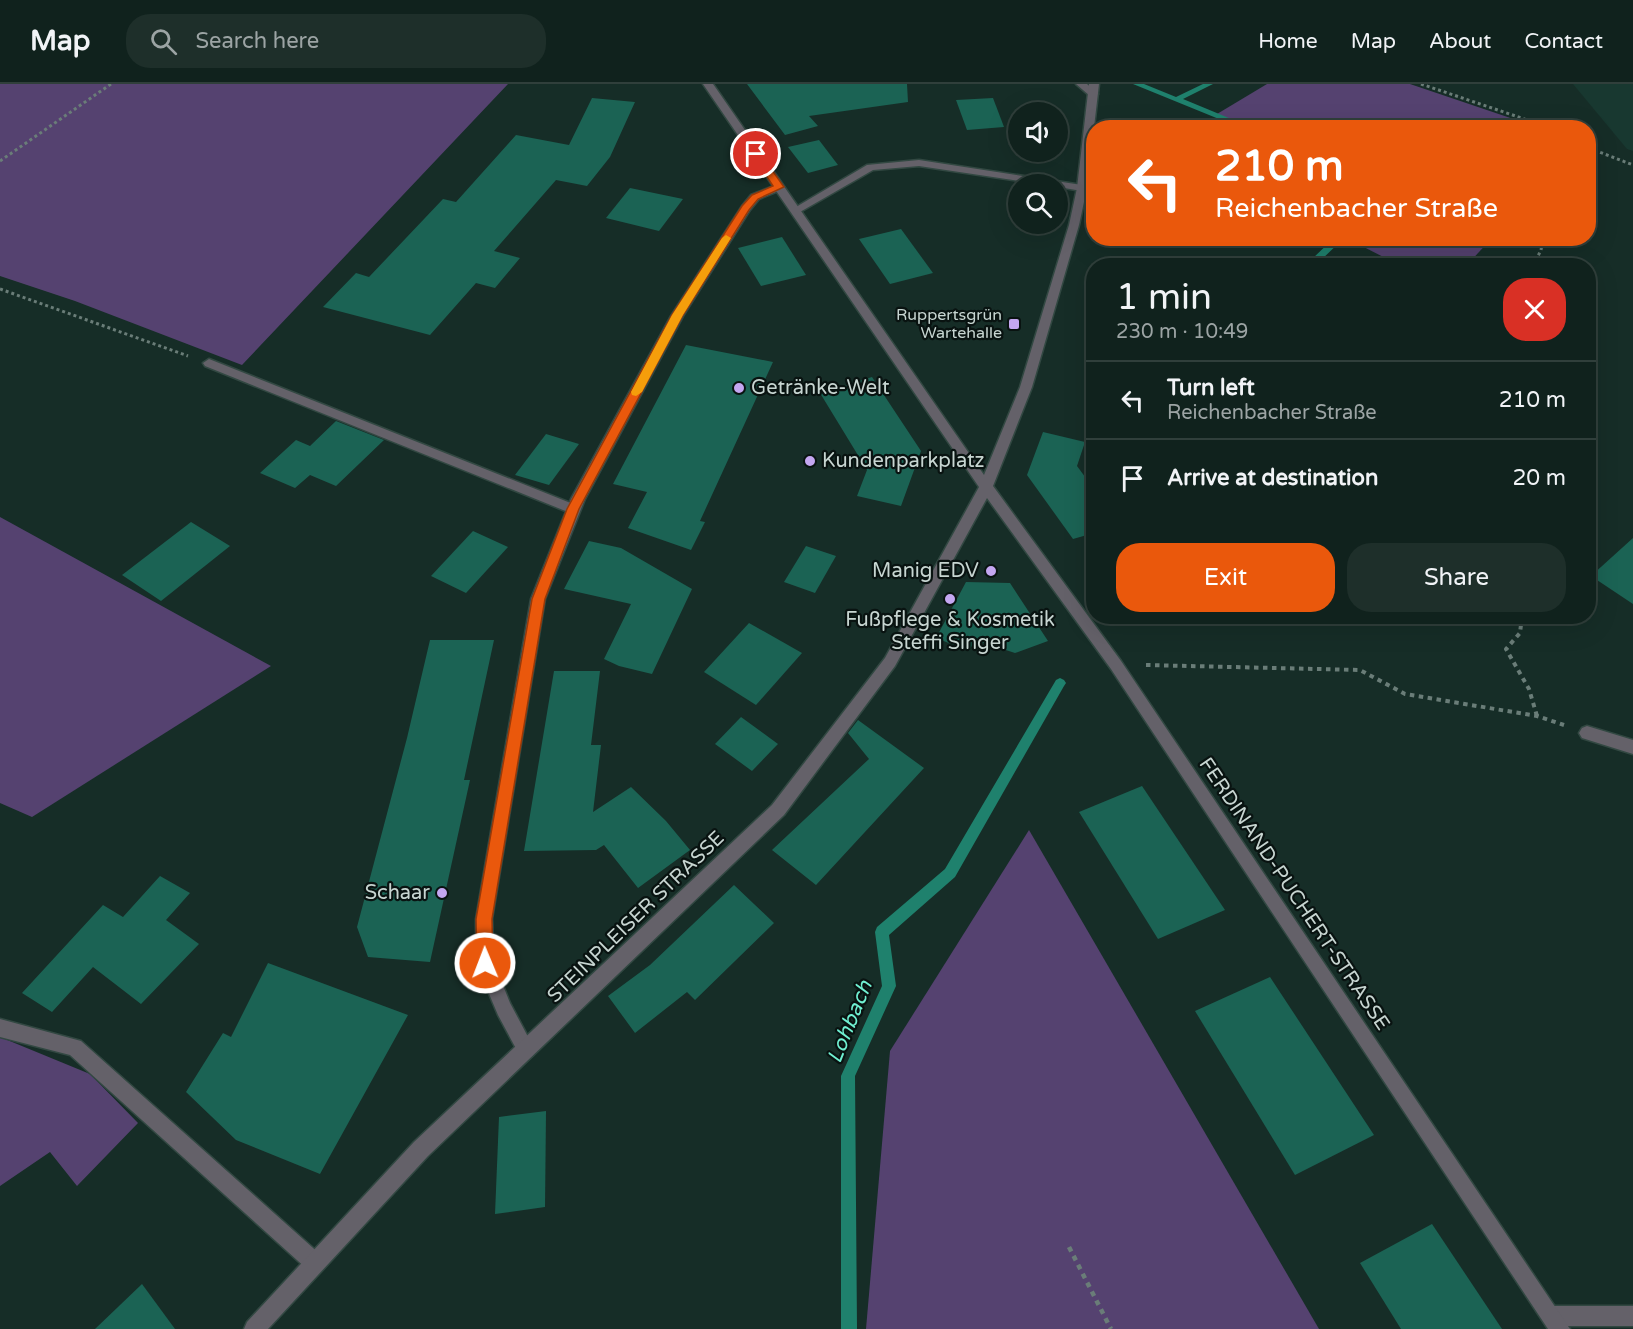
<!DOCTYPE html>
<html lang="en">
<head>
<meta charset="utf-8">
<style>
	:root { --surface:#10221d; --page:#1e2f2a; --text:#f1f3f6; --muted:#9ca4a4; --line:#303f3b; --accent:#ea580c }
	body { margin:0; font-family:"Varela Round",sans-serif; background:var(--page); color:var(--text); height:100vh; display:flex; flex-direction:column; font-size:22px; white-space:nowrap }
	* { box-sizing:border-box; margin:0 }
	p { font-size:20px; color:var(--muted) }
	.icon { flex:none; width:33px; height:33px; fill:none; stroke:currentColor; stroke-width:2; stroke-linecap:round; stroke-linejoin:round }
	.map { position:relative; flex:1; overflow:hidden }
	.side { position:absolute; left:1086px; top:174px; width:510px; height:366px; display:flex; flex-direction:column; background:var(--surface); border-radius:24px; box-shadow:0 6px 24px #0002,0 0 0 2px var(--line) }
	.side>* { flex:none }
	.hud { position:absolute; left:1086px; top:36px; width:510px; height:126px; border-radius:24px; box-shadow:0 6px 24px #0002,0 0 0 2px var(--line); background:#ea580c; color:#fff; overflow:hidden }
	.tools { position:absolute; left:1008px; top:18px; display:grid; gap:12px }
	.tools a { display:grid; place-items:center; width:60px; height:60px; border-radius:50%; background:var(--surface); box-shadow:0 6px 24px #0002,0 0 0 2px var(--line); font-size:30px }
	.pin { position:absolute; display:grid; place-items:center; width:51px; height:51px; color:#fff; margin:-26px; border:3px solid #fff; border-radius:50%; box-shadow:0 2px 6px #0007 }
	.me { position:absolute; width:66px; margin:-33px; rotate:359deg; stroke-linejoin:round; filter:drop-shadow(0 0 4px #0008) }
	.turn { display:flex; align-items:center; gap:21px; height:126px; padding:0 30px; font-size:27px }
	.turn .icon { width:78px; height:78px; stroke-width:2.5 }
	.turn b { display:block; font-size:42px; line-height:51px }
	.round { display:grid; place-items:center; flex:none; width:63px; height:63px; border-radius:24px; background:var(--page) }
	.overview { display:flex; align-items:center; justify-content:space-between; height:102px; padding:0 30px }
	h1 { font-size:36px; font-weight:600; line-height:45px }
	.primary-button { display:flex; gap:12px; margin-top:auto; padding:12px 30px }
	.primary-button a { flex:1; height:69px; border-radius:24px; background:var(--accent); color:#fff; font-size:24px; font-weight:600; line-height:69px; text-align:center }
	.primary-button a+a { background:var(--page); color:var(--text) }
	ul { padding:0; list-style:none }
	li { display:flex; align-items:center; gap:18px; height:78px; padding:0 30px; border-top:2px solid var(--line) }
	li div { flex:1 }
	li b { display:block; font-size:22px }
	li em { font-style:normal }
	header { display:flex; align-items:center; gap:36px; box-sizing:border-box; height:84px; padding:0 30px; background:var(--surface); border-bottom:2px solid var(--line) }
	header strong { font-size:28px }
	nav { display:flex; gap:33px; margin-inline-start:auto; font-size:21px }
	.search { width:420px; height:54px; background:var(--page); display:flex; align-items:center; gap:15px; box-sizing:border-box; padding:0 21px; border-radius:24px; color:var(--muted); font-size:22px }
	.map>svg:first-child { display:block }
	.built { fill:#183830 }
	.green { fill:#554270 }
	.lines { fill:none; stroke-linecap:round; stroke-linejoin:round }
	.stream { fill:#1f816d; fill-rule:evenodd }
	.building { fill:#1b6354 }
	.service-casing { stroke:#324842; stroke-width:3 }
	.minor-casing { stroke:#324842; stroke-width:3 }
	.tertiary-casing { stroke:#324842; stroke-width:3 }
	.path-far2 { stroke:#6a7d78; stroke-width:3; stroke-dasharray:3 3; stroke-linecap:butt }
	.path-far1 { stroke:#6a7d78; stroke-width:4; stroke-dasharray:4.5 4.5; stroke-linecap:butt }
	.path { stroke:#6a7d78; stroke-width:4.5; stroke-dasharray:5 5; stroke-linecap:butt }
	.service { fill:#646169; fill-rule:evenodd }
	.minor { fill:#646169; fill-rule:evenodd }
	.tertiary { fill:#646169; fill-rule:evenodd }
	.route { fill:#ea580c; stroke:#983908; stroke-width:1.5 }
	.slow { fill:#f59e0b }
	.poi-dot { fill:#c4a7f1; stroke:#091311; stroke-width:2 }
	.labels { text-anchor:middle; dominant-baseline:central; stroke-width:4.5; stroke-linejoin:round; paint-order:stroke }
	.far-poi-label { font-size:16px; fill:#c7d5d1; stroke:#091311; text-anchor:end }
	.poi-label { font-size:20px; fill:#c7d5d1; stroke:#091311; text-anchor:start }
	.street-label { font-size:20px; fill:#c7d5d1; stroke:#091311 }
	.water-label { font-size:21px; font-style:italic; fill:#70f1d2; stroke:#091311 }
</style>
</head>
<body>
<header>
<strong>Map</strong>
<div class="search"><svg class="icon" aria-label="search" viewBox="0 0 24 24"><circle cx="10" cy="10" r="6"/><path d="M15 15l6 6"/></svg>Search here</div>
<nav><a>Home</a><a>Map</a><a>About</a><a>Contact</a></nav>
</header>
<div class="map">
<svg width="1633" height="1245" viewBox="0 0 1633 1245">
	<rect width="100%" height="100%" fill="#162d27"/>
	<polygon class="built" points="1573,0 1633,0 1633,67 1627,65"/>
	<g class="green">
		<polygon points="0,0 508,0 242,281 75,217 0,192"/>
		<polygon points="1267,0 1410,0 1537,43 1254,44 1217,30"/>
		<polygon points="1361,154 1491,154 1491,155 1467,181 1399,181 1356,159"/>
		<polygon points="0,433 271,582 32,733 0,719"/>
		<polygon points="1029,746 1319,1245 866,1245 890,967"/>
		<polygon points="0,953 90,990 138,1039 77,1102 50,1068 0,1102"/>
	</g>
	<g class="lines">
		<g class="stream">
			<polygon points="1133,0 1144,0 1176,13 1203,0 1213,0 1183,15 1253,44 1241,44"/>
			<polygon points="1334,154 1344,154 1319,178 1319,182 1311,182 1312,175"/>
			<polygon points="1060,594 1064,596 1066,599 1064,602 955,793 889,851 896,902 855,992 857,1245 841,1245 841,992 882,902 875,848 877,843 945,785 1056,596"/>
		</g>
	</g>
	<g class="building">
		<polygon points="747,0 907,0 908,18 809,32 818,42 785,51"/>
		<polygon points="592,14 635,18 610,73 587,102 556,96 494,167 520,174 495,204 476,199 430,251 323,223 356,189 369,193 443,115 456,118 516,51 569,61"/>
		<polygon points="993,14 1004,43 967,46 956,16"/>
		<polygon points="819,56 838,81 808,89 788,63"/>
		<polygon points="630,104 683,115 659,147 606,134"/>
		<polygon points="901,145 933,189 890,200 859,155"/>
		<polygon points="782,153 806,191 761,202 738,164"/>
		<polygon points="686,261 773,278 700,437 705,438 691,466 628,444 647,408 613,400"/>
		<polygon points="872,293 921,367 901,422 857,412 867,386 820,309"/>
		<polygon points="336,337 384,356 336,402 310,391 295,404 260,389 296,356 310,362"/>
		<polygon points="1043,348 1085,358 1077,382 1094,405 1094,449 1073,455 1027,391"/>
		<polygon points="546,350 579,360 549,401 515,391"/>
		<polygon points="191,438 230,462 161,517 122,491"/>
		<polygon points="473,447 508,463 466,509 431,492"/>
		<polygon points="1633,454 1633,520 1591,492"/>
		<polygon points="589,457 621,464 692,505 652,590 619,582 604,575 631,520 564,505"/>
		<polygon points="806,462 836,472 815,509 784,498"/>
		<polygon points="966,498 1010,499 1048,557 1015,569 975,556 969,567 936,554"/>
		<polygon points="749,539 802,569 756,621 704,588"/>
		<polygon points="430,556 494,556 464,696 470,696 430,878 368,873 357,843 407,654"/>
		<polygon points="554,587 600,587 591,661 601,661 593,728 631,703 666,737 690,766 638,804 604,761 596,766 524,767"/>
		<polygon points="741,633 778,660 752,687 715,660"/>
		<polygon points="858,636 924,684 816,801 772,766 869,675 848,649"/>
		<polygon points="1142,702 1225,826 1158,855 1079,728"/>
		<polygon points="160,792 190,809 166,836 199,860 141,920 93,883 52,928 22,909 103,821 123,833"/>
		<polygon points="734,801 774,839 695,916 687,908 635,949 608,912 650,881"/>
		<polygon points="268,879 408,931 320,1090 236,1056 186,1008 223,949 231,953"/>
		<polygon points="1270,893 1374,1051 1295,1091 1195,927"/>
		<polygon points="546,1027 545,1123 495,1130 499,1033"/>
		<polygon points="1432,1140 1502,1245 1401,1245 1360,1179"/>
		<polygon points="142,1200 175,1245 95,1245"/>
	</g>
	<g class="lines">
		<g class="service-casing">
			<g id="service">
				<polygon points="209,275 578,422 580,425 578,428 568,428 205,282 203,279"/>
				<polygon points="0,935 81,957 322,1172 325,1179 322,1186 315,1189 308,1186 70,971 0,953"/>
			</g>
		</g>
		<g class="minor-casing">
			<g id="minor">
				<polygon points="1076,0 1087,0 1098,10 1090,12"/>
				<polygon points="919,76 1082,101 1087,104 1082,107 1058,103 1058,100 1039,100 919,82 873,86 800,128 791,126 867,81"/>
				<polygon points="779,100 784,103 783,105 759,115 750,126 683,232 585,415 545,515 492,835 494,879 510,919 535,966 532,972 526,975 520,972 498,931 476,879 476,835 531,515 571,415 671,232 742,122 751,111"/>
				<polygon points="1587,642 1633,656 1633,670 1582,654 1579,649 1582,644"/>
				<polygon points="1552,1222 1633,1222 1633,1242 1552,1242 1545,1239 1542,1232 1545,1225"/>
			</g>
		</g>
		<g class="tertiary-casing">
			<polygon id="tertiary" points="703,0 713,0 984,391 1020,303 1069,141 1077,104 1089,0 1099,0 1087,104 1079,141 1032,303 993,402 1121,577 1570,1245 1548,1245 1111,585 987,414 895,582 784,731 428,1072 268,1245 244,1245 247,1238 414,1058 772,721 885,574 979,403"/>
		</g>
		<g class="path-far2">
			<polyline points="1421,0 1551,44"/>
			<polyline points="1588,56 1594,58 1589,65"/>
			<polyline points="1589,64 1633,81"/>
			<polyline points="0,77 111,0"/>
			<polyline points="1533,182 1541,166 1543,154"/>
			<polyline points="0,205 188,272"/>
		</g>
		<g class="path-far1">
			<polyline points="1522,532 1520,549 1506,565 1529,605 1537,632"/>
			<polyline points="1146,581 1360,586 1405,610 1537,632 1564,641"/>
		</g>
		<polyline class="path" points="1069,1163 1111,1245"/>
		<use href="#service" class="service"/>
		<use href="#minor" class="minor"/>
		<use href="#tertiary" class="tertiary"/>
	</g>
	<polygon class="route" points="753,69 760,69 784,103 758,115 749,126 683,231 579,425 545,515 492,835 493,879 491,885 485,887 480,885 477,879 476,835 532,515 567,425 672,231 742,122 752,111 773,102 752,70"/>
	<polygon class="slow" points="726,151 731,154 683,231 642,308 636,312 632,311 631,308 672,231 722,154"/>
	<g class="poi-dot">
		<rect x="1008" y="234" width="12" height="12" rx="3"/>
		<circle cx="739" cy="304" r="6"/>
		<circle cx="810" cy="377" r="6"/>
		<circle cx="991" cy="487" r="6"/>
		<circle cx="950" cy="515" r="6"/>
		<circle cx="442" cy="809" r="6"/>
	</g>
	<g class="labels">
		<g class="far-poi-label">
			<text x="1002" y="231">Ruppertsgrün<tspan x="1002" dy="18">Wartehalle</tspan></text>
		</g>
		<g class="poi-label">
			<text x="751" y="304">Getränke-Welt</text>
			<text x="822" y="377">Kundenparkplatz</text>
			<text x="979" y="487" text-anchor="end">Manig EDV</text>
			<text x="950" y="536" text-anchor="middle">Fußpflege &amp; Kosmetik<tspan x="950" dy="23">Steffi Singer</tspan></text>
			<text x="430" y="809" text-anchor="end">Schaar</text>
		</g>
		<g class="street-label">
			<text transform="translate(1294 810) rotate(56)">FERDINAND-PUCHERT-STRASSE</text>
			<text transform="translate(636 833) rotate(-44)">STEINPLEISER STRASSE</text>
		</g>
		<g class="water-label">
			<text transform="translate(850 938) rotate(-68)">Lohbach</text>
		</g>
	</g>
</svg>
<div class="tools">
<a><svg class="icon" aria-label="sound" viewBox="0 0 24 24"><path d="M4 9h4l5-4v14l-5-4H4zM17 9q2 3 0 6"/></svg></a>
<a><svg class="icon" aria-label="search" viewBox="0 0 24 24"><circle cx="10" cy="10" r="6"/><path d="M15 15l6 6"/></svg></a>
</div>
<div class="pin" style="left:756px;top:70px;background:#d93025"><svg class="icon" aria-label="arrive" viewBox="0 0 24 24"><path d="M6 21V4h12l-3 4 3 4H6"/></svg></div>
<svg class="me" style="left:485px;top:879px" viewBox="-20 -20 40 40"><circle r="17" fill="#ea580c" stroke="#fff" stroke-width="3"/><path d="M0-11L8 9 0 5-8 9z" fill="#fff"/></svg>
<div class="hud">
<div class="turn"><svg class="icon" aria-label="left" viewBox="0 0 24 24"><path d="M17 20v-9H6M10 6l-5 5 5 5"/></svg><div><b>210 m</b>Reichenbacher Straße</div></div>
</div>
<section class="side">
<div class="overview"><div><h1>1 min</h1><p>230 m · 10:49</p></div><a class="round" style="background:#d93025;color:#fff"><svg class="icon" aria-label="close" viewBox="0 0 24 24"><path d="M6 6l12 12M18 6L6 18"/></svg></a></div>
<ul>
<li><svg class="icon" aria-label="left" viewBox="0 0 24 24"><path d="M17 20v-9H6M10 6l-5 5 5 5"/></svg><div><b>Turn left</b><p>Reichenbacher Straße</p></div><em>210 m</em></li>
<li><svg class="icon" aria-label="arrive" viewBox="0 0 24 24"><path d="M6 21V4h12l-3 4 3 4H6"/></svg><div><b>Arrive at destination</b></div><em>20 m</em></li>
</ul>
<div class="primary-button"><a>Exit</a><a>Share</a></div>
</section>
</div>
</body>
</html>
